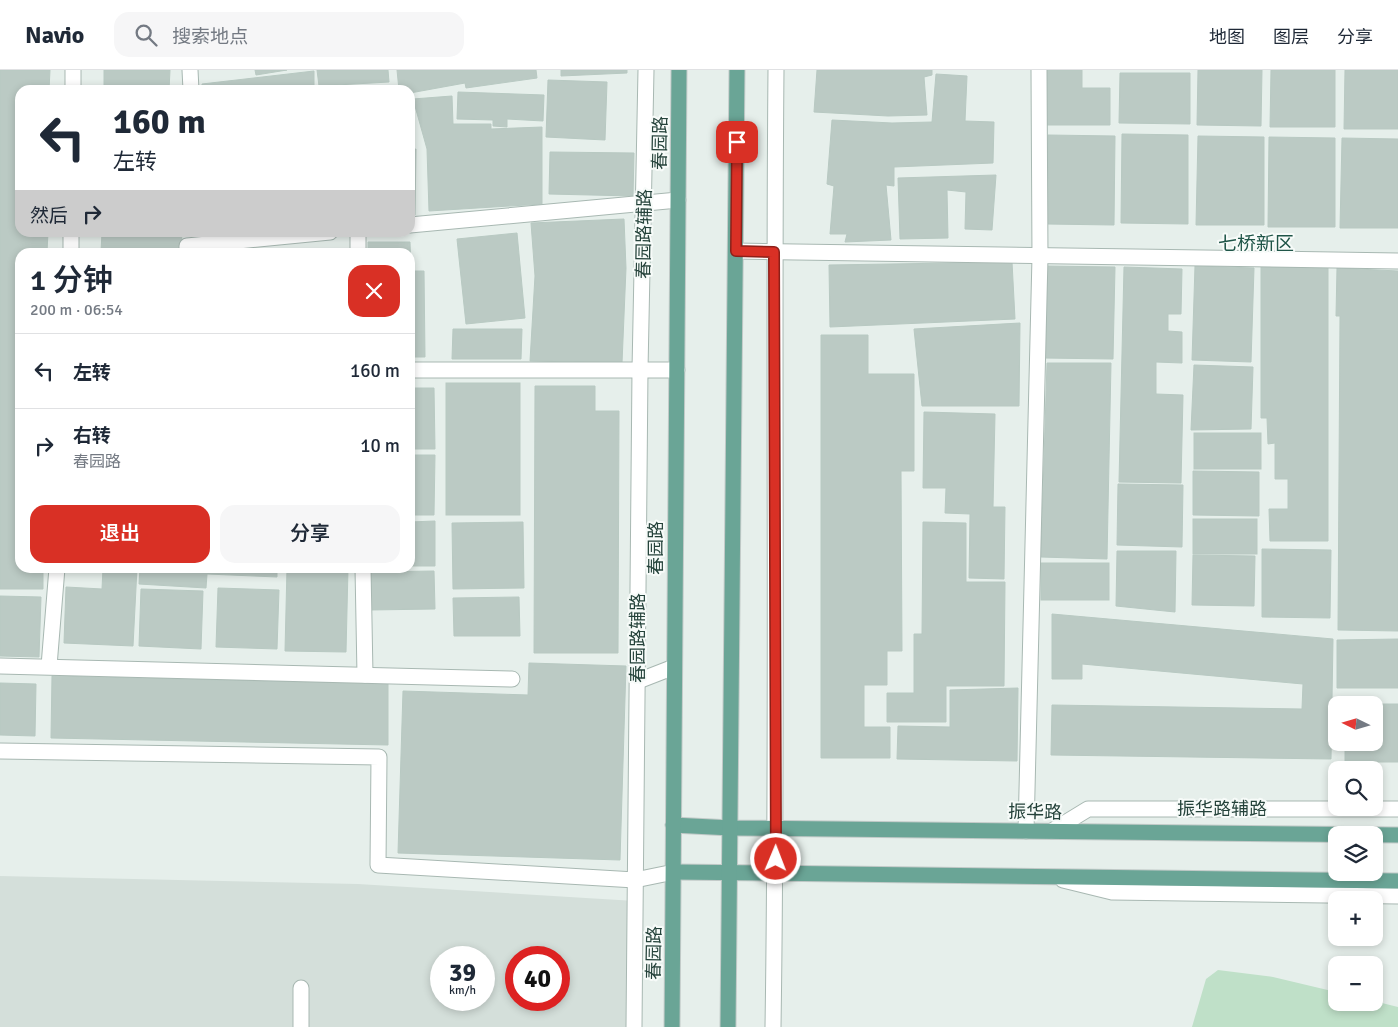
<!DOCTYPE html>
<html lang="zh">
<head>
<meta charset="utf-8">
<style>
	:root { --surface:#fff; --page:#f6f6f7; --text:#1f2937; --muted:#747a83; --line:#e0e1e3; --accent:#d93025 }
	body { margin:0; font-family:Signika,"Noto Sans SC",sans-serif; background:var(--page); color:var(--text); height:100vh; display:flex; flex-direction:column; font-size:19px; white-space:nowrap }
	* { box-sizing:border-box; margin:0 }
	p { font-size:16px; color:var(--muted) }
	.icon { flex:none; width:28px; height:28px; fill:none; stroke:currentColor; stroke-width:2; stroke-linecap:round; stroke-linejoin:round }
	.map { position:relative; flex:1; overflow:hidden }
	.drawer { position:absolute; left:15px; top:178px; width:400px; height:325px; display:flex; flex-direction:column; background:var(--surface); border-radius:15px; box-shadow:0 2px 8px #0003 }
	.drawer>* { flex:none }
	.top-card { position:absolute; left:15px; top:15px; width:400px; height:152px; border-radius:15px; box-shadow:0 2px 8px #0003; background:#fff; color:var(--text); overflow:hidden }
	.needle { width:32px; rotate:275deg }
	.buttons { position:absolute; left:1328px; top:626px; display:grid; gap:10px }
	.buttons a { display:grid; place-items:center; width:55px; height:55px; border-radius:10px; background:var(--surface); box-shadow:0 2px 8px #0003; font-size:25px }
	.speed { position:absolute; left:430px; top:876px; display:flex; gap:10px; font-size:25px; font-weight:700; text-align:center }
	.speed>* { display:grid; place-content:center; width:65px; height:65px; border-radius:50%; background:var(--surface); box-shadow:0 2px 8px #0003; line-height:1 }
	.speed small { font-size:12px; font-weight:400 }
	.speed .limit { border:8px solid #d22; background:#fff; color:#111 }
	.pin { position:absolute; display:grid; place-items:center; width:42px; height:42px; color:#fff; margin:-21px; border-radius:10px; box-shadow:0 2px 8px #0006 }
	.me { position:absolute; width:55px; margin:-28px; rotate:1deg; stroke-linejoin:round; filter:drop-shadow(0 0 4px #0008) }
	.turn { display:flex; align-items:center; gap:18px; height:105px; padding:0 15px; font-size:22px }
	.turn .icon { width:65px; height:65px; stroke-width:2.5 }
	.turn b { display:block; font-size:35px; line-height:42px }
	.then { display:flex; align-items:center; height:48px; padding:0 15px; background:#0003; gap:10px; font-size:19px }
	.round { display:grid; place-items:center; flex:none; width:52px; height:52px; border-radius:15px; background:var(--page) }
	.overview { display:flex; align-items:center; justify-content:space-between; height:85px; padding:0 15px }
	h1 { font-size:30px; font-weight:600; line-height:38px }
	.primary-button { display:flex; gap:10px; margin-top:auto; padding:10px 15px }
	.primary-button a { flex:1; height:58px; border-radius:15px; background:var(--accent); color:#fff; font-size:20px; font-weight:600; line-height:58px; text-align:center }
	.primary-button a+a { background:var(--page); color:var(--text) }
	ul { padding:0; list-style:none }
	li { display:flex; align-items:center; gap:15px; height:75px; padding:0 15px; border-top:1px solid var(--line) }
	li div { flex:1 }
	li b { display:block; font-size:19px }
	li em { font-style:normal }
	header { display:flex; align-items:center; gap:30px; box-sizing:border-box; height:70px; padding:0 25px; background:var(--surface); border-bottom:1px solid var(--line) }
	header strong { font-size:24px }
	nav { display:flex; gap:28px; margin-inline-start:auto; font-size:18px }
	.search { width:350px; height:45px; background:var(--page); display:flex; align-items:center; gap:12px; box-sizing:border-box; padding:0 18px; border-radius:15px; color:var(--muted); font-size:19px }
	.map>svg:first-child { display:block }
	.built { fill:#d4dfda; fill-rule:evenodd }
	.green { fill:#bfe0c8 }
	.building { fill:#bbcac4; stroke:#b8c9c2 }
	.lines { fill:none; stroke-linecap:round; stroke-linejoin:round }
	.minor-casing { stroke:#a8b8b2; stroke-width:17 }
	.major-casing { stroke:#c2cac8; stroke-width:17 }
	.minor { stroke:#fff; stroke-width:15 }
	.major { stroke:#6aa596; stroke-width:15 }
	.route-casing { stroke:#8d1f18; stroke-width:12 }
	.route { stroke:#d93025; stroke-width:9 }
	.labels { text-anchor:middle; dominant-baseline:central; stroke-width:4; stroke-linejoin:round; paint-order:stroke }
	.street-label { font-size:18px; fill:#24423a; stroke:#f7fbf9 }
	.neighbourhood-label { font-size:19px; fill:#1f5548; stroke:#f7fbf9 }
</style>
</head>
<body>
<header>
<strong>Navio</strong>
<div class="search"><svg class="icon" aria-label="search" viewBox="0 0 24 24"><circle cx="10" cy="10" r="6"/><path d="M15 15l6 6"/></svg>搜索地点</div>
<nav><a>地图</a><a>图层</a><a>分享</a></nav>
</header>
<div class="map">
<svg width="1398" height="957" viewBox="0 0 1398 957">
	<rect width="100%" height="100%" fill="#e6efeb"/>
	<path class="built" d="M0 806 358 814 635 831 634 957H0ZM441 888H484V930H441ZM516 888H559V930H516Z"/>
	<polygon class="green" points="1218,900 1273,907 1336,922 1336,932 1374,931 1398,937 1398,957 1192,957 1206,909"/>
	<g class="building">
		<polygon points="0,0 50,0 49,20 20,20 20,162 48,162 47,182 20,182 20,498 43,498 43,519 0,519"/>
		<polygon points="104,0 170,0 169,20 104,20"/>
		<polygon points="255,0 287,0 256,5"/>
		<polygon points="317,0 388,0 389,12 319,16"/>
		<polygon points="397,0 536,0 537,8 466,18 465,13 410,23 410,20 399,20"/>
		<polygon points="561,0 627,0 627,3 561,6"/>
		<polygon points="817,0 932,0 932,5 924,7 927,45 888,46 814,42"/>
		<polygon points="1044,0 1082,0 1082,18 1110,18 1110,55 1044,55"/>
		<polygon points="1198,0 1262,0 1261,56 1197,55"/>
		<polygon points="1271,0 1335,0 1335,57 1270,57"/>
		<polygon points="1345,0 1398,0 1398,59 1344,59"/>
		<polygon points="314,1 314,20 322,20 202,20 202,14"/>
		<polygon points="1120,3 1190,3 1190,54 1119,53"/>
		<polygon points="936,4 967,6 965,51 994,52 993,93 894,97 894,116 886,115 891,170 845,172 847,164 830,164 834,116 827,114 832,50 892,53 932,52"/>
		<polygon points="548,10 607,12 605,70 546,67"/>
		<polygon points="458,22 544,25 543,51 507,49 507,57 493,56 493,50 457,49"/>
		<polygon points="452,26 453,54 491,54 491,59 542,57 542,134 429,141 427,79 413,29"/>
		<polygon points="1122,64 1188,65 1188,154 1121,153"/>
		<polygon points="1048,65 1115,66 1114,155 1047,154"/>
		<polygon points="1198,66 1264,67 1264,155 1196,155"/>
		<polygon points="1269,67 1335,68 1335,157 1268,157"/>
		<polygon points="1342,68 1398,69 1398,158 1340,158"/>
		<polygon points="416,79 415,145 410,146 410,80"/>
		<polygon points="550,82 634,83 633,126 549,124"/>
		<polygon points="996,105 992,160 965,159 966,122 947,120 948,168 900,169 898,108"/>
		<polygon points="624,149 626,198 622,293 530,291 535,206 531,153"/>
		<polygon points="102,162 182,162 181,182 101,182"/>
		<polygon points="517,163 525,248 466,254 457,169"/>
		<polygon points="368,172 410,172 411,201 424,201 425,287 410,287 410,182 368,182"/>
		<polygon points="1012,192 1015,249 830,257 829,195"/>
		<polygon points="1261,195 1328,195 1328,471 1270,471 1269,439 1288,439 1288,409 1275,409 1275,373 1268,374 1267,348 1261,348"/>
		<polygon points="1045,196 1115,197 1113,289 1044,288"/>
		<polygon points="1195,196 1254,198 1251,292 1192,290"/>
		<polygon points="1124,197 1182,199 1181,244 1168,244 1168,261 1182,262 1182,293 1156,292 1156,324 1183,325 1181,413 1119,412"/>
		<polygon points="1337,198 1398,201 1398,561 1338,560 1340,246 1336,246"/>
		<polygon points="1020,253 1019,336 922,336 914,259"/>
		<polygon points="453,259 522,259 521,289 452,289"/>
		<polygon points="821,265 868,265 868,304 914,304 914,401 901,401 902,581 887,581 887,615 864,615 864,657 890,657 890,688 821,688"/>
		<polygon points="1047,293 1111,293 1107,489 1041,487"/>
		<polygon points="1194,295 1253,297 1251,359 1191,360"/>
		<rect x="446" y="313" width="74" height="132"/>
		<polygon points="535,316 595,316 595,341 619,341 618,583 534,583"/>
		<polygon points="410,318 434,318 435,379 410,379"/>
		<polygon points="924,342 995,344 993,437 1005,437 1004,509 969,508 970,444 945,443 946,418 923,418"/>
		<rect x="1194" y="363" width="67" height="36"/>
		<polygon points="410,385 435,385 434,445 410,445"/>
		<polygon points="1193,401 1259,402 1259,446 1193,445"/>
		<polygon points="1118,414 1183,415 1182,477 1117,475"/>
		<rect x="1193" y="449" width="64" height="35"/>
		<polygon points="435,451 435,496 410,496 410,452"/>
		<polygon points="523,452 524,518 453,519 452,453"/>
		<polygon points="923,452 966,453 966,512 1005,512 1004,616 946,616 946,652 887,652 887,623 914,623 914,564 922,564"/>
		<polygon points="1262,479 1331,480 1330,548 1262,547"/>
		<polygon points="1117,481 1176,481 1175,542 1116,536"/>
		<polygon points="1193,485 1255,486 1254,536 1192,535"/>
		<rect x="1041" y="493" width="68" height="37"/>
		<polygon points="103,498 137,498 133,576 64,573 66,517 102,519"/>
		<polygon points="140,498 277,498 277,507 207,504 206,518 139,514"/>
		<polygon points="287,498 348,498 346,582 285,581"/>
		<polygon points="434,501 435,539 369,540 369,502"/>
		<polygon points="218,518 279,520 277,579 216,577"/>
		<polygon points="141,519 203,521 201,579 139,576"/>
		<polygon points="0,526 41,527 39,587 0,586"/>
		<polygon points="519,527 520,566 454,566 453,528"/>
		<polygon points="1052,544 1333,569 1331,689 1051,685 1052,635 1302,639 1303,614 1082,594 1082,609 1052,609"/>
		<polygon points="1398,569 1398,618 1337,618 1337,570"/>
		<polygon points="529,593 626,596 620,790 398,783 403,621 528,625"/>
		<polygon points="52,606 388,614 388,675 51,668"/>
		<polygon points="0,613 36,614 35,666 0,665"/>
		<polygon points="1018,618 1017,691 897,689 898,656 950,657 950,620"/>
		<polygon points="1346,634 1398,634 1398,692 1345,692 1345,672 1374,672 1374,635"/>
	</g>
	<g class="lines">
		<g class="minor-casing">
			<g id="minor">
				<polyline points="190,0 191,20"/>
				<polyline points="73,20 73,0"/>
				<polyline points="410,155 678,130"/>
				<polyline points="358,162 358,182"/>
				<polyline points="736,181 1398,191"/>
				<polyline points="71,182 71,162"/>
				<polyline points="187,182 187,176 330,162"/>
				<polyline points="410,300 677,300"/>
				<polyline points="363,498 365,605"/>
				<polyline points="0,596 512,609"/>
				<polyline points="49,596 57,498"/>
				<polyline points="638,611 674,597"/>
				<polyline points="0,681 379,687 378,795 635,810 674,802"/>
				<polyline points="1026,761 1040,187 1039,0"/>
				<polyline points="1052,761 1088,739 1398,739"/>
				<polyline points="1063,810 1112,822 1398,826"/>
				<polyline points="301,957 301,918"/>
				<polyline points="634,957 640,300 646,0"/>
				<path d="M773 957C778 638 773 319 776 0"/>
			</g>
		</g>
		<g class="major-casing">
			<g id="major">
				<polyline points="673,755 731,758 1398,765"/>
				<polyline points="674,802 1398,811"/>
				<polyline points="672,957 679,0"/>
				<polyline points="728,957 737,0"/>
			</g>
		</g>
		<use href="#minor" class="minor"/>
		<use href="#major" class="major"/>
	</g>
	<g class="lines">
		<g class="route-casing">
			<polyline id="route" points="737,72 736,181 774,182 776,789"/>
		</g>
		<use href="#route" class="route"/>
	</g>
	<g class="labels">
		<g class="street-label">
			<text transform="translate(660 73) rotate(-89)">春园路</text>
			<text transform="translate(644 164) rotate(-89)">春园路辅路</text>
			<text transform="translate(656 478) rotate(-90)">春园路</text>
			<text transform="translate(638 568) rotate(-90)">春园路辅路</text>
			<text x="1222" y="739">振华路辅路</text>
			<text transform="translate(1035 742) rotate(1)">振华路</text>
			<text transform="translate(654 883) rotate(-89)">春园路</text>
		</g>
		<g class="neighbourhood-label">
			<text x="1256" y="174">七桥新区</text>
		</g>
	</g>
</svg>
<div class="buttons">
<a><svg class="needle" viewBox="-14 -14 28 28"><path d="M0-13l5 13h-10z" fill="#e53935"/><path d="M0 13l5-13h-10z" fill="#747a83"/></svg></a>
<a><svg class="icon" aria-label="search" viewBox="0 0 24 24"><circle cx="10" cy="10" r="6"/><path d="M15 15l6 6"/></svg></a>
<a><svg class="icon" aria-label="layers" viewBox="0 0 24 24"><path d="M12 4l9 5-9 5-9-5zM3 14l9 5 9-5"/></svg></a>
<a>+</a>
<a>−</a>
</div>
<div class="speed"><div>39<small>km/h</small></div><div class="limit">40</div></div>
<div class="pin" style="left:737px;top:72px;background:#d93025"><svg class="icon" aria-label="arrive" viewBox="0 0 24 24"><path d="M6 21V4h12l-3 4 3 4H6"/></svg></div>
<svg class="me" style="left:776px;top:789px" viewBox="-20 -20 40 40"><circle r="17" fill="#d93025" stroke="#fff" stroke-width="3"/><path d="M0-11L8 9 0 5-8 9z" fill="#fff"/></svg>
<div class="top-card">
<div class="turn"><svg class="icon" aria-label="left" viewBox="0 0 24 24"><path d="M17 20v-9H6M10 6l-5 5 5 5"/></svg><div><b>160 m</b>左转</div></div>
<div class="then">然后<svg class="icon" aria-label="right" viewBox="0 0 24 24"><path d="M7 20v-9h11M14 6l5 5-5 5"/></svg></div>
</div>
<section class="drawer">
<div class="overview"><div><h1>1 分钟</h1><p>200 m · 06:54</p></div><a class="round" style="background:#d93025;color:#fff"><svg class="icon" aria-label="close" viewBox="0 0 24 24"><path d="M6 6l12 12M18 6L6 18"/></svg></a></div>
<ul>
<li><svg class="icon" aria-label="left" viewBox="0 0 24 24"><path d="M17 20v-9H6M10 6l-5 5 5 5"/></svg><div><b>左转</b></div><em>160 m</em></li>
<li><svg class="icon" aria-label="right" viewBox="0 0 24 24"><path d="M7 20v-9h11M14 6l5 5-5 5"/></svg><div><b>右转</b><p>春园路</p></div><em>10 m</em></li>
</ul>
<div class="primary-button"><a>退出</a><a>分享</a></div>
</section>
</div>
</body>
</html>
